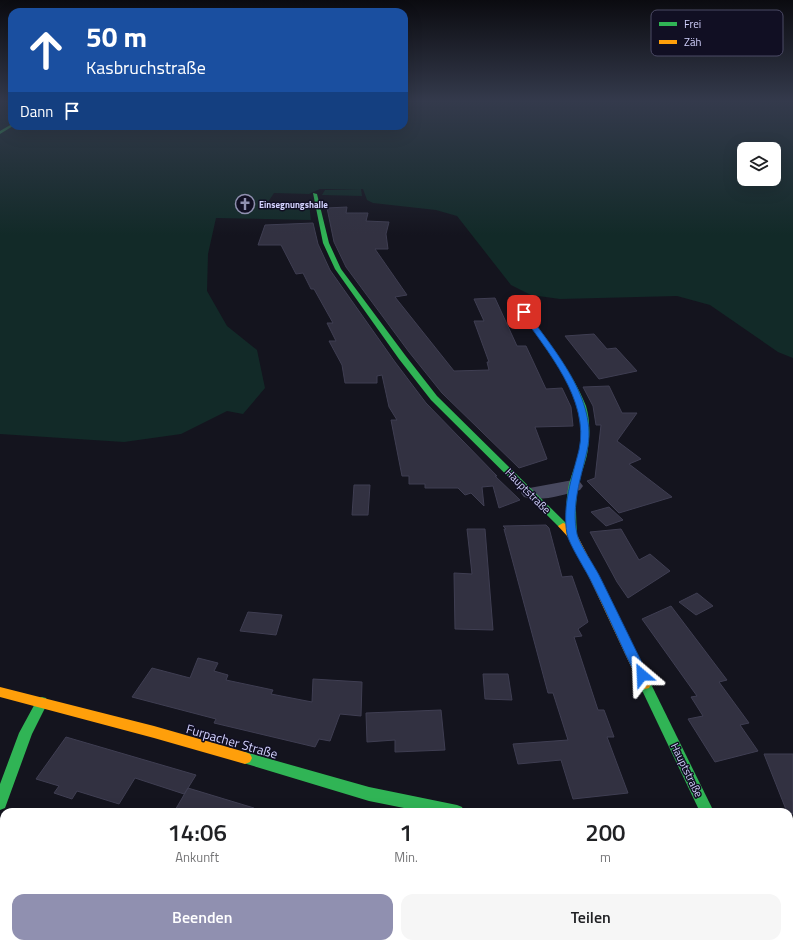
<!DOCTYPE html>
<html lang="de">
<head>
<meta charset="utf-8">
<style>
	:root { --surface:#fff; --page:#f6f6f6; --text:#202124; --muted:#757577; --accent:#9090b0 }
	body { margin:0; font-family:"Titillium Web",sans-serif; background:var(--page); color:var(--text); height:100vh; display:flex; flex-direction:column; font-size:15px; white-space:nowrap }
	* { box-sizing:border-box; margin:0 }
	p { font-size:13px; color:var(--muted) }
	.icon { flex:none; width:22px; height:22px; fill:none; stroke:currentColor; stroke-width:2; stroke-linecap:round; stroke-linejoin:round }
	.map { position:relative; flex:1; overflow:hidden }
	.panel { position:absolute; left:0px; top:808px; width:793px; height:140px; display:flex; flex-direction:column; background:var(--surface); border-radius:12px 12px 0 0; box-shadow:0 4px 16px #0002 }
	.panel>* { flex:none }
	.hud { position:absolute; left:8px; top:8px; width:400px; height:122px; border-radius:12px; box-shadow:0 4px 16px #0002; background:#1a4fa0; color:#fff; overflow:hidden }
	.controls { position:absolute; left:737px; top:142px; display:grid; gap:8px }
	.controls a { display:grid; place-items:center; width:44px; height:44px; border-radius:8px; background:var(--surface); box-shadow:0 4px 16px #0002; font-size:20px }
	.pin { position:absolute; display:grid; place-items:center; width:34px; height:34px; color:#fff; margin:-17px; border-radius:8px; box-shadow:0 2px 6px #0006 }
	.me { position:absolute; width:44px; margin:-22px; rotate:334deg; stroke-linejoin:round; filter:drop-shadow(0 0 3px #0008) }
	.turn { display:flex; align-items:center; gap:14px; height:84px; padding:0 12px; font-size:18px }
	.turn .icon { width:52px; height:52px; stroke-width:2.5 }
	.turn b { display:block; font-size:28px; line-height:34px }
	.then { display:flex; align-items:center; height:38px; padding:0 12px; background:#0003; gap:8px; font-size:15px }
	.eta { display:flex; justify-content:space-evenly; align-items:center; height:68px; text-align:center }
	.eta b { font-size:24px; font-weight:600; line-height:28px }
	.action { display:flex; gap:8px; margin-top:auto; padding:8px 12px }
	.action a { flex:1; height:46px; border-radius:12px; background:var(--accent); color:#fff; font-size:16px; font-weight:600; line-height:46px; text-align:center }
	.action a+a { background:var(--page); color:var(--text) }
	.map>svg:first-child { display:block }
	.green { fill:#122a28; fill-rule:evenodd }
	.building { fill:#323141; stroke:#3f3e52 }
	.lines { fill:none; stroke-linecap:round; stroke-linejoin:round }
	.street { fill:#48495f; fill-rule:evenodd }
	.fast { fill:#30b455; fill-rule:evenodd }
	.slow { fill:#ff9f0a; fill-rule:evenodd }
	.route { fill:#1a73e8; stroke:#114b97 }
	.labels { text-anchor:middle; dominant-baseline:central; stroke-width:3; stroke-linejoin:round; paint-order:stroke }
	.far-poi-label { font-size:9px; font-weight:bold; fill:#d3d2fe; stroke:#110f23; text-anchor:start }
	.street-label { font-size:11px; fill:#d3d2fe; stroke:#110f23 }
	.near-street-label { font-size:13px; fill:#d3d2fe; stroke:#110f23 }
	.key { fill:#110f23; stroke:#4b4a65; stroke-width:1 }
	.key-label { font-size:11px; fill:#d3d2fe }
</style>
</head>
<body>
<div class="map">
<svg width="793" height="948" viewBox="0 0 793 948">
	<rect width="100%" height="100%" fill="#14141e"/>
	<g class="green">
		<path d="M0 102H12V126H404V102H793V358L778 352 710 305 677 296 560 299 531 295 511 285 457 216 436 210 373 203 367 200 363 189H320L309 194 274 193 268 202 309 203 311 220 216 218 208 254 207 291 227 326 257 350 265 388 243 414 227 411 181 434 124 442 0 434ZM744 149H774V179H744Z"/>
		<polygon points="361,189 362,196 322,195 325,190"/>
	</g>
	<g class="building">
		<polygon points="347,207 346,213 368,213 366,221 389,222 386,234 388,249 375,249 407,295 395,297 454,371 489,370 487,362 489,362 474,321 484,321 474,299 495,298 517,346 526,346 546,389 562,388 571,407 573,426 535,427 547,459 519,468 442,393 409,352 346,267 334,242 327,208"/>
		<polygon points="313,223 318,244 330,270 395,362 426,403 497,476 495,476 520,500 499,508 493,486 482,487 484,506 471,493 465,495 458,488 425,488 425,484 409,484 409,476 402,476 391,420 397,420 389,407 382,375 377,376 377,383 345,383 342,365 329,341 336,341 327,323 333,323 314,289 311,289 303,273 296,274 281,245 258,245 265,225"/>
		<polygon points="594,334 607,349 616,348 637,371 599,379 565,336"/>
		<polygon points="609,386 622,413 637,413 617,441 641,459 629,464 672,497 619,513 587,481 595,478 601,425 596,425 593,406 583,387"/>
		<polygon points="354,485 370,485 368,515 352,515"/>
		<polygon points="609,507 623,520 606,526 591,512"/>
		<polygon points="546,525 549,528 562,577 572,576 588,622 578,629 582,636 574,637 598,710 604,710 614,737 607,737 628,793 573,799 561,760 518,764 513,744 568,740 553,693 548,693 504,529 506,529 503,526"/>
		<polygon points="467,529 485,529 493,630 455,629 454,573 472,574"/>
		<polygon points="621,529 639,560 650,554 670,571 628,598 617,582 590,532"/>
		<polygon points="697,593 713,606 696,615 679,602"/>
		<polygon points="671,606 727,680 719,682 749,723 740,725 758,751 715,762 688,719 703,716 691,697 697,696 642,619"/>
		<polygon points="248,612 282,615 276,635 240,631"/>
		<polygon points="198,658 218,663 214,671 228,675 226,680 273,690 271,694 312,702 313,679 362,682 361,716 340,714 330,741 319,739 315,747 214,723 216,719 132,697 152,668 190,678"/>
		<polygon points="483,674 508,674 512,700 485,699"/>
		<polygon points="441,710 445,750 395,752 395,740 367,742 366,713"/>
		<polygon points="66,737 196,775 188,788 254,808 254,812 174,812 188,788 184,794 135,778 119,804 77,791 72,799 54,793 59,786 36,779"/>
		<polygon points="764,754 793,754 793,814 787,812"/>
	</g>
	<g class="lines">
		<g class="street">
			<path d="M573 480 580 482 583 486 580 490C563 495 542 502 524 497L521 493 524 489Z"/>
			<polygon points="789,938 793,948 758,948 757,944 789,944"/>
		</g>
		<g class="fast">
			<polygon points="12,124 13,126 0,134 0,131"/>
			<path d="M313 193 317 194 329 243 341 269 405 355 437 396 567 524C566 511 566 497 569 484 572 473 577 461 580 449 582 436 582 419 578 406 568 376 539 339 521 312L526 311C546 339 574 374 586 406 590 419 590 435 588 448 587 461 580 474 578 486 575 502 576 519 577 535L576 537H568L567 528 563 529 560 528 431 400 399 359 335 269 323 243Z"/>
			<polygon points="645,679 649,680 714,812 700,812 639,684 641,680"/>
			<polygon points="42,697 46,698 48,702 32,734 5,808 0,810 0,784 19,733 38,698"/>
			<polygon points="245,752 369,787 457,805 462,807 464,812 424,812 369,801 240,762 238,758 240,754"/>
			<rect x="789" y="825" width="4" height="14"/>
		</g>
		<g class="slow">
			<polygon points="563,523 566,524 577,535 600,579 651,684 649,688 645,689 641,688 590,579 568,537 558,526"/>
			<polygon points="0,687 154,726 245,752 250,754 252,758 250,762 245,764 154,738 0,697"/>
		</g>
	</g>
	<linearGradient id="sky" x2="0" y2="1"><stop stop-color="#0b0b10"/><stop offset="0.43" stop-color="#343a4c"/><stop offset="1" stop-color="#343a4c" stop-opacity="0"/></linearGradient>
	<rect width="793" height="235" fill="url(#sky)"/>
	<path class="route" d="M521 311H526C553 349 599 400 587 451 581 478 571 505 577 534 579 544 596 568 601 579 617 611 632 643 648 675L646 678 642 680 637 678C621 646 607 612 590 579 585 569 569 544 567 534 562 505 572 478 579 450 590 400 547 351 520 312Z"/>
	<defs>
		<g id="church-ring" transform="scale(1)"><circle r="9.5" fill="#110f23" stroke="#9090b0" stroke-width="1.5"/><path d="M-1.2-6h2.4v3.5h3.3v2.4h-3.3V6h-2.4V-.1h-3.3v-2.4h3.3Z" fill="#9090b0"/></g>
	</defs>
	<g fill-rule="evenodd">
		<use href="#church-ring" x="245" y="204"/>
	</g>
	<g class="labels">
		<g class="far-poi-label">
			<text x="259" y="204">Einsegnungshalle</text>
		</g>
		<g class="street-label">
			<text transform="translate(528 491) rotate(45)">Hauptstraße</text>
			<text transform="translate(687 770) rotate(64)">Hauptstraße</text>
		</g>
		<g class="near-street-label">
			<text transform="translate(232 741) rotate(16)">Furpacher Straße</text>
		</g>
	</g>
	<rect x="651" y="10" width="132" height="46" rx="6" class="key"/>
	<rect x="659" y="22" width="18" height="4" fill="#30b455"/>
	<rect x="659" y="40" width="18" height="4" fill="#ff9f0a"/>
	<g class="key-label">
		<text x="684" y="28">Frei</text>
		<text x="684" y="46">Zäh</text>
	</g>
</svg>
<div class="controls">
<a><svg class="icon" aria-label="layers" viewBox="0 0 24 24"><path d="M12 4l9 5-9 5-9-5zM3 14l9 5 9-5"/></svg></a>
</div>
<div class="pin" style="left:524px;top:312px;background:#d93025"><svg class="icon" aria-label="arrive" viewBox="0 0 24 24"><path d="M6 21V4h12l-3 4 3 4H6"/></svg></div>
<svg class="me" style="left:642px;top:675px" viewBox="-20 -20 40 40"><path d="M0-17L14 15 0 8-14 15z" fill="#1a73e8" stroke="#fff" stroke-width="4"/></svg>
<div class="hud">
<div class="turn"><svg class="icon" aria-label="ahead" viewBox="0 0 24 24"><path d="M12 20V5M6 11l6-6 6 6"/></svg><div><b>50 m</b>Kasbruchstraße</div></div>
<div class="then">Dann<svg class="icon" aria-label="arrive" viewBox="0 0 24 24"><path d="M6 21V4h12l-3 4 3 4H6"/></svg></div>
</div>
<section class="panel">
<div class="eta">
<div><b>14:06</b><p>Ankunft</p></div>
<div><b>1</b><p>Min.</p></div>
<div><b>200</b><p>m</p></div>
</div>
<div class="action"><a>Beenden</a><a>Teilen</a></div>
</section>
</div>
</body>
</html>
